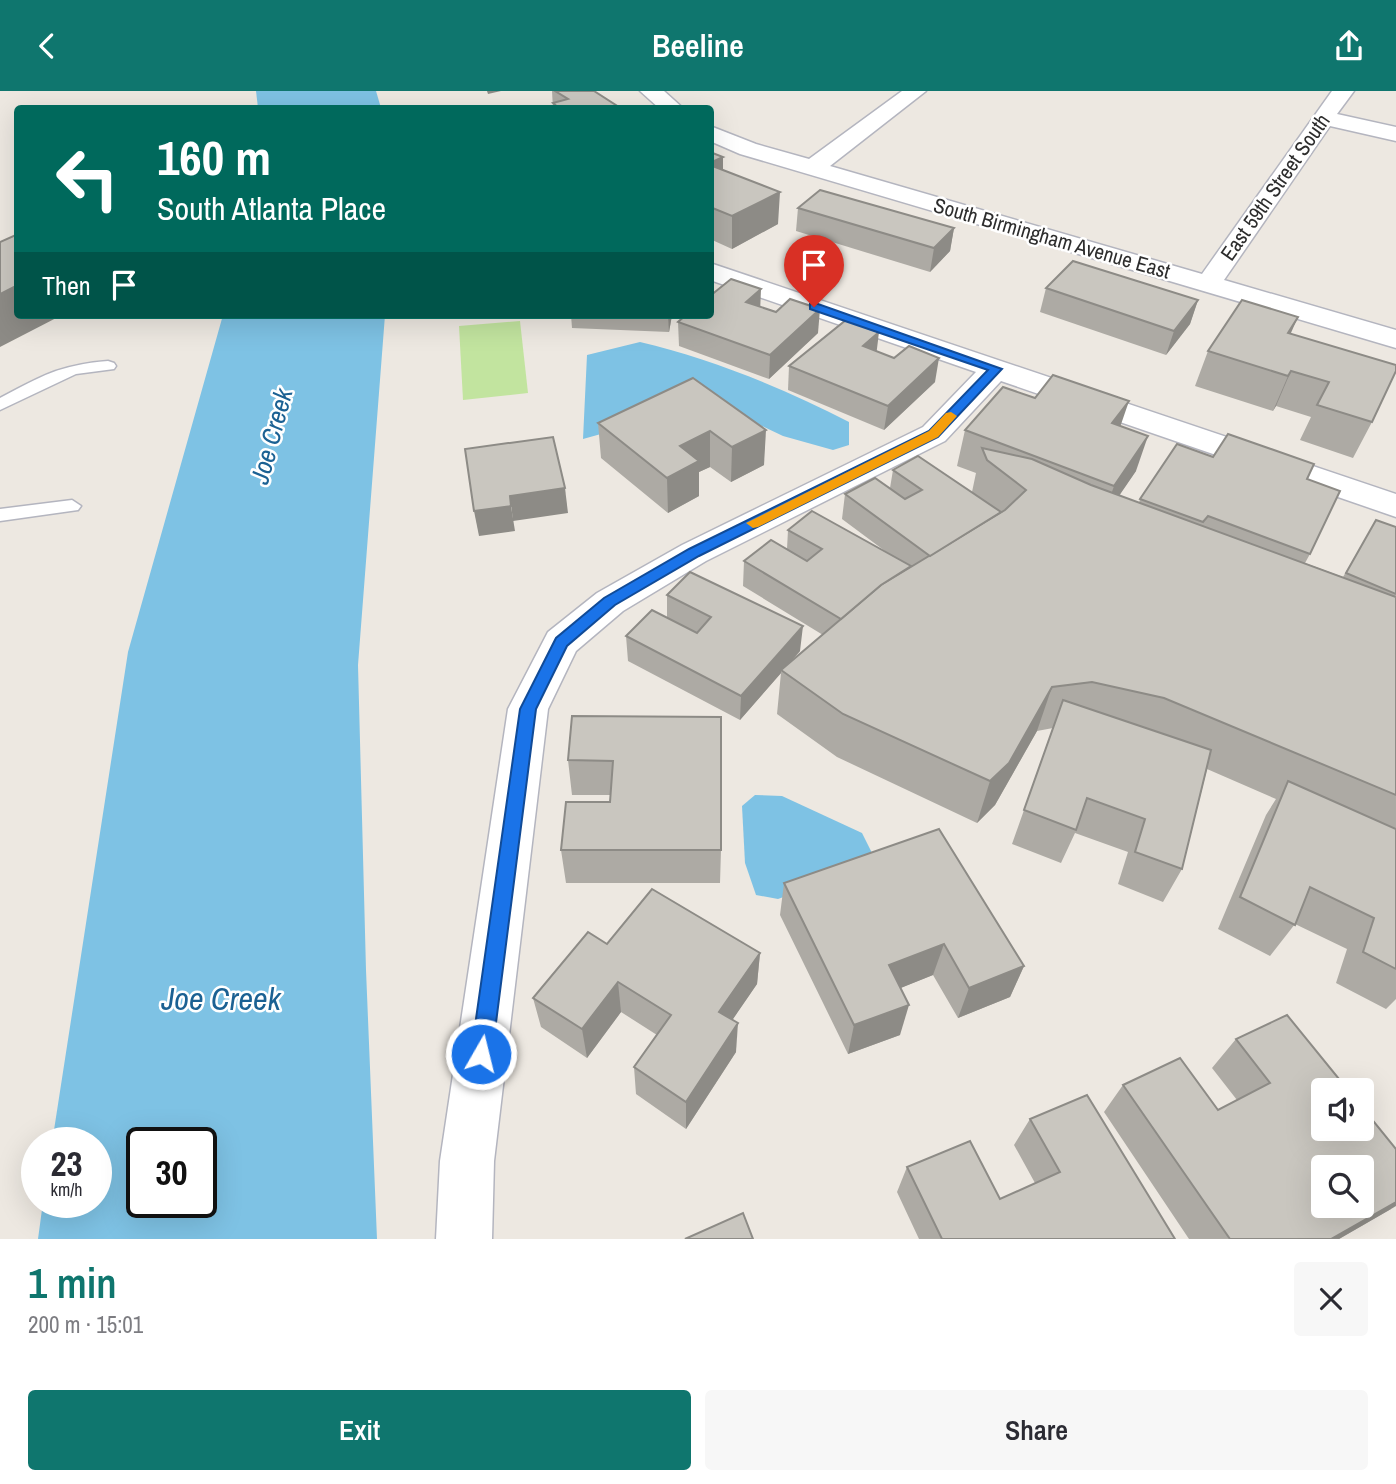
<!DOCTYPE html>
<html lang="en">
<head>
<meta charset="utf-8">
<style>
	:root { --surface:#fff; --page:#f7f7f7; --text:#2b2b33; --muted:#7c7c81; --accent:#0f766e }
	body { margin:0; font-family:"Archivo Narrow",sans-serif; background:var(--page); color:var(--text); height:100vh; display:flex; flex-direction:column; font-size:26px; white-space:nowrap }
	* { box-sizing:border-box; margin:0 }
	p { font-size:23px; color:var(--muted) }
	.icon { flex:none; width:38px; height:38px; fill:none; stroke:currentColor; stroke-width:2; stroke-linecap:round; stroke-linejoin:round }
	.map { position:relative; height:1148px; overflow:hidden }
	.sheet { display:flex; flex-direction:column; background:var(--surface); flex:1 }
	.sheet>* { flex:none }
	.banner { position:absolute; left:14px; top:14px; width:700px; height:214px; border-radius:7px; box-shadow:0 7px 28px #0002; background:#00695c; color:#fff; overflow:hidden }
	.buttons { position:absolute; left:1311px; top:987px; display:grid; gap:14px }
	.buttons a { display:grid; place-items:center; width:63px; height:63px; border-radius:7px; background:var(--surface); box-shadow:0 7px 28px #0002; font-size:35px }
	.speed { position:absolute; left:21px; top:1036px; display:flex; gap:14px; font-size:35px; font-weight:700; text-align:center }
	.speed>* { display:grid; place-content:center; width:91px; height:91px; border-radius:50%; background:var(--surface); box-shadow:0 7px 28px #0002; line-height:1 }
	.speed small { font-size:18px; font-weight:400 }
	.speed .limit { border:4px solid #111; border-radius:10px; background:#fff; color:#111 }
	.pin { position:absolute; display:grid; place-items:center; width:60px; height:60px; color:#fff; margin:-72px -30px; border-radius:50% 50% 50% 0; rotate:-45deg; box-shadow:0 0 7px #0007 }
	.pin .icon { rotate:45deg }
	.me { position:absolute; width:77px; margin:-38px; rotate:8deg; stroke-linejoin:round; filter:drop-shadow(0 0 5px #0008) }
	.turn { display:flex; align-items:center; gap:24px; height:147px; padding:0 28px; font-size:32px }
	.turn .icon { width:91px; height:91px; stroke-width:2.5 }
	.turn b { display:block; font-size:49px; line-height:60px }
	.then { display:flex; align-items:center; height:66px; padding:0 28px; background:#0003; gap:14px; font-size:26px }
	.round { display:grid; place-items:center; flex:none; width:74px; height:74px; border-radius:7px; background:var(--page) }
	.headline { display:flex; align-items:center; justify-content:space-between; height:119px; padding:0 28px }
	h1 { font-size:42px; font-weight:600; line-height:52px; color:var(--accent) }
	.button { display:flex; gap:14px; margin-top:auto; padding:14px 28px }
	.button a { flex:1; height:80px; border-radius:7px; background:var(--accent); color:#fff; font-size:28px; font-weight:600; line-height:80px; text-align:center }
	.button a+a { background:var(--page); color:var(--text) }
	header { display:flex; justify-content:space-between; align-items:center; height:91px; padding:0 28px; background:var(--accent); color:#fff; font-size:32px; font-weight:600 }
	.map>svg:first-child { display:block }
	.pitch { fill:#c2e49f }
	.water { fill:#7ec2e4; fill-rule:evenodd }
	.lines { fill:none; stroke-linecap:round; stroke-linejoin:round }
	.lane-casing { stroke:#b4b5bf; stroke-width:3 }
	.street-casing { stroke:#b4b5bf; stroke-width:3 }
	.lane { fill:#fff; fill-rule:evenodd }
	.street { fill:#fff; fill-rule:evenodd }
	.wall { fill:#adaaa4 }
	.shaded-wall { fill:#8d8b86 }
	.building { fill:#c9c6bf; stroke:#8d8b86; stroke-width:2; fill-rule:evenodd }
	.route { fill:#1a73e8; stroke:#114b97; stroke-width:2 }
	.slow { fill:#f59e0b }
	.labels { text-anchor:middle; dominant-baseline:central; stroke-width:5; stroke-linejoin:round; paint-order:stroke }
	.far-street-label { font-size:21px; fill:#2d2d2d; stroke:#fff }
	.water-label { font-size:26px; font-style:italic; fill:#1b6193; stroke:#fff }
	.near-water-label { font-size:32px; font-style:italic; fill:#1b6193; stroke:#fff }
</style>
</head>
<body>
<header><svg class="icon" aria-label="back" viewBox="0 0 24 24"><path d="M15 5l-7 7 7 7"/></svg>Beeline<svg class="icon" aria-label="share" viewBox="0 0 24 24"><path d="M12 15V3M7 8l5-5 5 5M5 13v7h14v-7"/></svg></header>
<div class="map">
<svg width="1396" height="1148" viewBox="0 0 1396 1148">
	<rect width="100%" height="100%" fill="#ede8e1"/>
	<polygon class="pitch" points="520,230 528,302 463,309 459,235"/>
	<g class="water">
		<polygon points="256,0 376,0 381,17 258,17"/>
		<path d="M223 224H385L358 574 366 879 377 1148H38L43 1111H96V1052H52L128 561ZM142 1052H201V1111H142Z"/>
		<path d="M640 251C710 267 785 298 849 331V354L833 359 783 345 747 328 626 336 583 348 587 264Z"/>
		<polygon points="755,704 782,705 862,742 877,772 778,808 756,804 745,772 742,715"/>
	</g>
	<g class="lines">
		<g class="lane-casing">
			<g id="lane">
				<path d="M108 270 114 272 116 275 114 278 76 283 0 319V307C42 285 59 274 108 270Z"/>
				<polygon points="72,409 81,415 78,419 0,430 0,418"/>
			</g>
		</g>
		<g class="street-casing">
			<g id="street">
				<polygon points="640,0 664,0 684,18 660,18"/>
				<polygon points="902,0 926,0 830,75 1202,183 1332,0 1354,0 1337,23 1396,36 1396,50 1330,35 1224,189 1396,239 1396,257 740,63 710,50 710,35 756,53 809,68"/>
				<polygon points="710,172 1396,403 1396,426 1001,290 945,350 706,470 623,520 576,560 548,618 494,1070 492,1148 436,1148 440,1070 508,618 548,541 597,502 682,454 923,336 976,281 710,189"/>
			</g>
		</g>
		<use href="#lane" class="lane"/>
		<use href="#street" class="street"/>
	</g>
	<g class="wall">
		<polygon points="552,0 594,0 622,18 553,18"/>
		<polygon points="710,61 723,79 778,133 732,158 710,148"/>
		<polygon points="798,117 954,137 950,160 930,181 796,140"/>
		<polygon points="1046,197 1198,209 1190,233 1166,264 1040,221"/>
		<polygon points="760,216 776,221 818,242 769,288 679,255 678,231"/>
		<polygon points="571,224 672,224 669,241 572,237"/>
		<polygon points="1291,242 1372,331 1353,367 1300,349 1311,326 1276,315 1273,320 1195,295 1208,260"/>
		<polygon points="877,261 935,291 884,339 788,299 789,275"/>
		<polygon points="693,287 764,374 731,391 710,376 699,381 699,405 668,422 601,367 598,332"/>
		<polygon points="1121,335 1136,380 1119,404 1139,412 1140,408 1213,366 1307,388 1310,463 1305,472 1343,486 1376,429 1396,436 1396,908 1386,918 1336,892 1347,858 1295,833 1270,865 1218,838 1266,724 1276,708 1207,678 1182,778 1163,811 1118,793 1128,761 1075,742 1061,772 1012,753 1053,637 1037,640 995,714 977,732 837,666 777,623 781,582 740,629 628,570 626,545 667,527 667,504 800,560 791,571 823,544 743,495 744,470 787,458 788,439 889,463 842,428 845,403 890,397 893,379 972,401 976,382 957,375 965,339"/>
		<polygon points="572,625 721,759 720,792 566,792 561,759 610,711 610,704 572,704 568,669"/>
		<polygon points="784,792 1024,875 1010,906 958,927 933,884 900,897 900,944 848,963 780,824"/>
		<polygon points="607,853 760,862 757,893 732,929 736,961 686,1038 636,1003 634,976 657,944 621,921 587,967 541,936 533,907"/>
		<polygon points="1236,948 1391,1118 1339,1148 1189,1148 1104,1021 1123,994 1218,1019 1237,1009 1212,977"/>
		<polygon points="1030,1028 1175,1148 919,1148 897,1101 907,1076 1000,1108 1035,1092 1014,1054"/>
	</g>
	<g class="shaded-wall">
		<polygon points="487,0 501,0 488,3"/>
		<polygon points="723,66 723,98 710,104 710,72"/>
		<polygon points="780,101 778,133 732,158 732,125"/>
		<polygon points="954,137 950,160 930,181 934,157"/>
		<polygon points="18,194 18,224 62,224 0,256 0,203"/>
		<polygon points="761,198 760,222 746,211"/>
		<polygon points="1198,209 1190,233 1166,264 1174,240"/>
		<polygon points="820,218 818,242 769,288 770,264"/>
		<polygon points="668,224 672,224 669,241"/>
		<polygon points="1298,226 1283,260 1288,242"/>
		<polygon points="879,241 876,266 863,255"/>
		<polygon points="939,267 935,291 884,339 888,315"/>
		<polygon points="1291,280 1276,315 1273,320 1288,285"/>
		<polygon points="1129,310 1117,345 1112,332"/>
		<polygon points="766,339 764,374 731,391 732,356"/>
		<polygon points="710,340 710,376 699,381 699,405 668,422 667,387 680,355"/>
		<polygon points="1148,345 1136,380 1102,430 1114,395"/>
		<polygon points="565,397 568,422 513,430 510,405"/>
		<polygon points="511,415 515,440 479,445 474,420"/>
		<polygon points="803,535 800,560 782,580 781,579 781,582 740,629 741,605"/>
		<polygon points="1052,596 1037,640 995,714 977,732 990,690"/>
		<polygon points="944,853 933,884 881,905 889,874"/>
		<polygon points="760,862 757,893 718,950 719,921"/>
		<polygon points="1024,875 1010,906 958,927 969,897"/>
		<polygon points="618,891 621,921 587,967 582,938"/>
		<polygon points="909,914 900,944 848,963 854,934"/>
		<polygon points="738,932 736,961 686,1038 686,1011"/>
		<polygon points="1396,1111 1396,1115 1391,1118 1339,1148 1331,1148"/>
	</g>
	<g class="building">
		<polygon points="555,0 594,0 622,18 560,18 553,12 568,8"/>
		<polygon points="710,61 723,66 710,72"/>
		<polygon points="710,74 780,101 732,125 710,116"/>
		<polygon points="820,99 954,137 934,157 798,117"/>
		<polygon points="18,143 18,194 0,203 0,151"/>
		<polygon points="1073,170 1198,209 1174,240 1046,197"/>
		<polygon points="731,188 761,198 746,211 776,221 790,208 820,218 770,264 678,231 686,224 710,224 710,205"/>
		<polygon points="1242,209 1298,226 1288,242 1396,274 1396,280 1372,331 1317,314 1329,291 1291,280 1288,285 1208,260"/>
		<polygon points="846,229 879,241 863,255 894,267 909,255 939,267 888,315 789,275"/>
		<polygon points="1053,284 1129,310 1112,332 1148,345 1114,395 965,339 1003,296 1035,307"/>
		<polygon points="693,287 766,339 732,356 710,340 680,355 699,370 667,387 598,332"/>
		<polygon points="1228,343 1314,373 1307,388 1340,400 1310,463 1208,425 1203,431 1140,408 1177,353 1213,366"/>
		<polygon points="553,346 565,397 510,405 511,415 474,420 465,358"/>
		<polygon points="982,357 1032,368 1091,394 1396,506 1396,704 1164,607 1092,591 1052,596 1009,672 990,690 843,623 781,579 881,494 1005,419 1026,399 987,369"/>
		<polygon points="918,365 1001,421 930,465 845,403 875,387 905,408 922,399 893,379"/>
		<polygon points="812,420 911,475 881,494 841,528 744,470 771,449 807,470 822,458 788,439"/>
		<polygon points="1376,429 1396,436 1396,503 1346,482"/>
		<polygon points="690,481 803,535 741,605 626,545 652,519 697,542 711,526 667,504"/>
		<polygon points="1063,609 1211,659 1182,778 1135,761 1145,728 1087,707 1076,739 1024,719"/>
		<polygon points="572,625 721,626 721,759 561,759 566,711 610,711 613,670 568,669"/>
		<polygon points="1288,690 1396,738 1396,878 1363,861 1374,827 1310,796 1295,834 1240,806"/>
		<polygon points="939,738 1024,875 969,897 944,853 889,874 909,914 854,934 784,792"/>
		<polygon points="652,798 760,862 719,921 738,932 686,1011 634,976 671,924 618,891 582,938 533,907 588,841 607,853"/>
		<path d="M1287 924 1348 999H1323V1038H1362V1016L1396 1058V1111L1331 1148H1230L1123 994 1180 967 1218 1019 1270 992 1236 948ZM1323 1076H1362V1115H1323Z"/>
		<polygon points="1087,1004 1175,1148 942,1148 907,1076 970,1050 1000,1108 1060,1081 1030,1028"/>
		<polygon points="743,1122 753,1148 685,1148"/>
	</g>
	<polygon class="route" points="810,213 818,213 1002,278 938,346 699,465 615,514 567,555 536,618 492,963 489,971 481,973 474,971 471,963 520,618 556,547 604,507 689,458 929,340 988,279 810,218"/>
	<polygon class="slow" points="951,321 957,325 938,346 758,436 753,437 746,432 929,340 946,322"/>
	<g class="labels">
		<g class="far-street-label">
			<text transform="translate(1275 96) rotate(-55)">East 59th Street South</text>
			<text transform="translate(1052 147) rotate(16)">South Birmingham Avenue East</text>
		</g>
		<g class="water-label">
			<text transform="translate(271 345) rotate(-75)">Joe Creek</text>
		</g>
		<g class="near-water-label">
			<text x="221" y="907">Joe Creek</text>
		</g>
	</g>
</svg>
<div class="buttons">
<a><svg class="icon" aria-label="sound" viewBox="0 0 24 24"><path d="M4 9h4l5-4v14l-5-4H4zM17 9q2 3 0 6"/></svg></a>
<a><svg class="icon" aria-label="search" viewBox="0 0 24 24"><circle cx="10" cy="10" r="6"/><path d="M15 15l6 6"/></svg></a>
</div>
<div class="speed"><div>23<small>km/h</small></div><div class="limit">30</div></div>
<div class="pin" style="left:814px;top:216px;background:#d93025"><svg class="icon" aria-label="arrive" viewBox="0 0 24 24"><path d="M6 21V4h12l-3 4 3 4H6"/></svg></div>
<svg class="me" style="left:481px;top:963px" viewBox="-20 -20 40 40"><circle r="17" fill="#1a73e8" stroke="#fff" stroke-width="3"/><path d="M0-11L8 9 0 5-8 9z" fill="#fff"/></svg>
<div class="banner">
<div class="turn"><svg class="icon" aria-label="left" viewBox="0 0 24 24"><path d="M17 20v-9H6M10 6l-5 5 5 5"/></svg><div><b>160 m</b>South Atlanta Place</div></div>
<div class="then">Then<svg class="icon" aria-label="arrive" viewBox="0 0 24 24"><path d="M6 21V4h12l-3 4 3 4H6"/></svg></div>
</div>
</div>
<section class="sheet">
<div class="headline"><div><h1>1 min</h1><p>200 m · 15:01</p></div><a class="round"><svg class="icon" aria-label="close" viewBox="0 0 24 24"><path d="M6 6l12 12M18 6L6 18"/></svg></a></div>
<div class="button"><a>Exit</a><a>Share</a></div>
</section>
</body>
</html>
